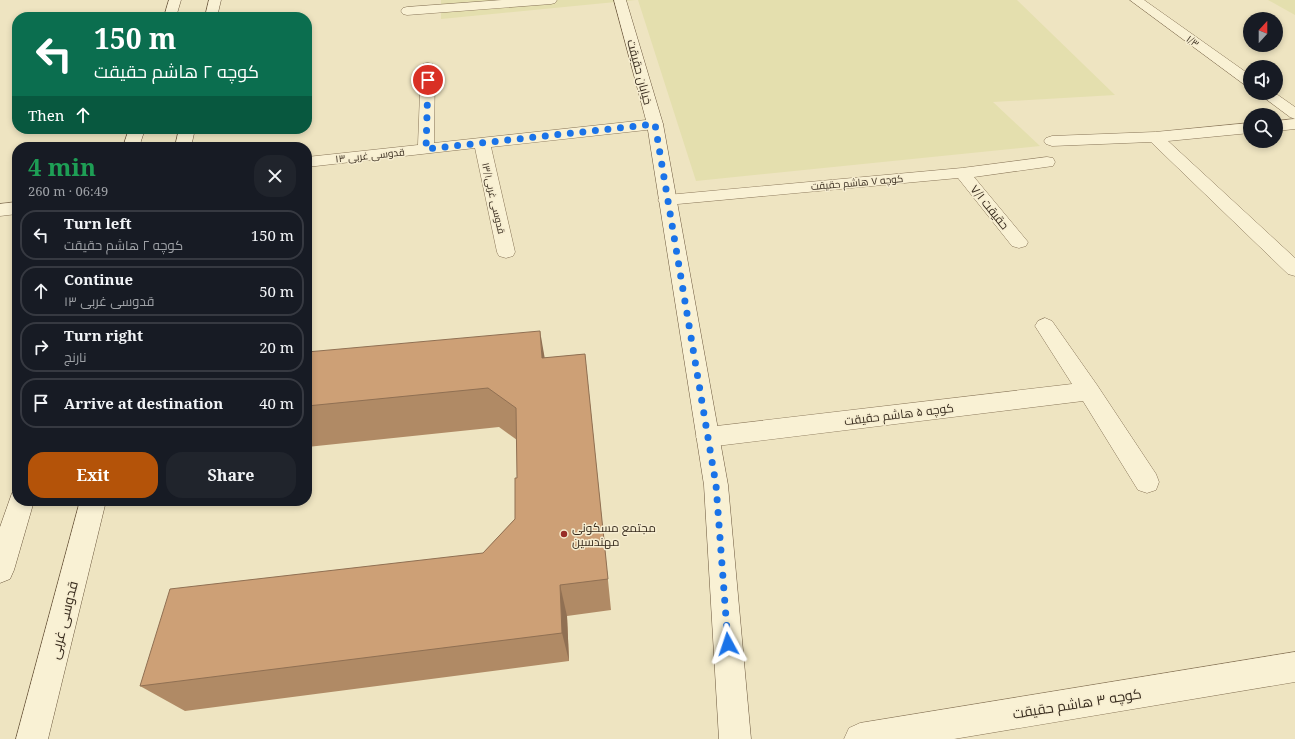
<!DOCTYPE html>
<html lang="en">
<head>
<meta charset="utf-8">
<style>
	:root { --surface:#171b24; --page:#20242c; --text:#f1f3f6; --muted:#9ea1a6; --line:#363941; --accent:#b45309 }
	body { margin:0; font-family:"Noto Serif",Cairo,serif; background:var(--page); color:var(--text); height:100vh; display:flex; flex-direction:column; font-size:15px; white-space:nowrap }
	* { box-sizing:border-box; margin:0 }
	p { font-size:13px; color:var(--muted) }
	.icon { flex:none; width:22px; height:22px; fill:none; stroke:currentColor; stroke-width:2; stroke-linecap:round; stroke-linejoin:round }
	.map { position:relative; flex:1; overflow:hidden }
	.drawer { position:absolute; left:12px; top:142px; width:300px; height:364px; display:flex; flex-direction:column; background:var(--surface); border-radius:16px; box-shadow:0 2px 6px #0003 }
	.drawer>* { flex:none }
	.top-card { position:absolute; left:12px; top:12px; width:300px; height:122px; border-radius:16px; box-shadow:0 2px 6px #0003; background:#0b6e4f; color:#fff; overflow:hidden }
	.needle { width:26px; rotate:21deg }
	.controls { position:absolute; left:1243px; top:12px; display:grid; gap:8px }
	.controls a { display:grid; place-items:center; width:40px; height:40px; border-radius:50%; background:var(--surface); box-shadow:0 2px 6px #0003; font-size:20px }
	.pin { position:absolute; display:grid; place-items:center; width:34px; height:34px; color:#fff; margin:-17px; border:2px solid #fff; border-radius:50%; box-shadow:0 1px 4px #0007 }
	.me { position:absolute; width:44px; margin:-22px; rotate:355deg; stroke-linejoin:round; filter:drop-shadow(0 0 3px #0008) }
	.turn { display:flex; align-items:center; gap:14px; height:84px; padding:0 16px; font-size:18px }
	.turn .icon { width:52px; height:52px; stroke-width:2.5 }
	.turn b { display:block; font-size:28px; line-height:34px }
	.then { display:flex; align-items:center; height:38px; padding:0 16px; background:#0003; gap:8px; font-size:15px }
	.round { display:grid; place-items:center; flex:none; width:42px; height:42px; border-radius:16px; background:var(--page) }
	.head { display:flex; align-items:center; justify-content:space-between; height:68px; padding:0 16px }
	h1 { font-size:24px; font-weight:700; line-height:30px; color:#1e9e55 }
	.primary-button { display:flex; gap:8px; margin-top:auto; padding:8px 16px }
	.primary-button a { flex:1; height:46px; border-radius:16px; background:var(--accent); color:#fff; font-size:16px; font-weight:700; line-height:46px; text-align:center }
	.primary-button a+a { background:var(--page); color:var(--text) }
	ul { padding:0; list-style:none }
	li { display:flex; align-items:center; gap:12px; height:50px; margin:0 8px 6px; padding:0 8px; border:2px solid var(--line); border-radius:16px }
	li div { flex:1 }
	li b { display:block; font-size:15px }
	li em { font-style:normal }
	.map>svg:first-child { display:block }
	.farmland { fill:#e4dfae }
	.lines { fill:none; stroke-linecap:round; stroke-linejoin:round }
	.street-casing { stroke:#887558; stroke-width:1 }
	.secondary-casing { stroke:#6a563c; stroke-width:1 }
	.street { fill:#f9f1d4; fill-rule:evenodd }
	.secondary { fill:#f9f1d4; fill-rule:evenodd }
	.wall { fill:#b08a65 }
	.shaded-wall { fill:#907053 }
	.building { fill:#cda076; stroke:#907053 }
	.route { stroke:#1a73e8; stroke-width:7; stroke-dasharray:0 12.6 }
	.poi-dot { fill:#982e28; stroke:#f6edd0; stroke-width:1.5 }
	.labels { text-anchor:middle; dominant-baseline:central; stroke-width:3; stroke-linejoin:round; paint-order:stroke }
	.far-street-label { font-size:10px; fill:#372b1d; stroke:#f6edd0 }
	.street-label { font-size:12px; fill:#372b1d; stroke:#f6edd0 }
	.poi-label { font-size:12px; fill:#372b1d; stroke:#f6edd0; text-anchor:start }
	.near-street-label { font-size:14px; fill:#372b1d; stroke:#f6edd0 }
</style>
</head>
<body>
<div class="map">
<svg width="1295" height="739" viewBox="0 0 1295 739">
	<rect width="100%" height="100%" fill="#eee4c1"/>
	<g class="farmland">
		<polygon points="441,0 636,0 441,19"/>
		<polygon points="638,0 1017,0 1115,95 993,102 1040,146 696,181"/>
		<polygon points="1268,0 1295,0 1295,15"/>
	</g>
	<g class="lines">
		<g class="street-casing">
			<g id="street">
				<polygon points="502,0 557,0 555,3 551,4 407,15 403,14 401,11 403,8 407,7"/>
				<polygon points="1130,0 1144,0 1250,75 1250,86 1245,85"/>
				<polygon points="428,63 433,64 435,67 434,143 655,119 661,121 663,124 661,127 655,129 491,147 515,252 513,256 506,258 499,256 497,252 475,148 307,167 307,157 418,145 421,67 423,64"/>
				<polygon points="1258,93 1275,93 1295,107 1295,119 1290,117"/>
				<polygon points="1295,119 1295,129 1276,131 1276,121"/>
				<polygon points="1250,123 1250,133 1168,141 1295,258 1295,276 1288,274 1151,142 1052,146 1046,144 1044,141 1046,138 1052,136 1155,132"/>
				<polygon points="1047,157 1053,158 1055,162 1053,166 974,177 1028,242 1026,246 1019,248 1012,246 958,178 667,205 661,204 658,200 661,196 667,195 962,168"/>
				<polygon points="17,202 17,214 0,216 0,204"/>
				<polygon points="1045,318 1052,321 1097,385 1156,474 1159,482 1156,490 1147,493 1138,490 1083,401 708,447 700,444 696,437 700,430 708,427 1072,384 1035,326 1038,321"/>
				<polygon points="1295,652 1295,682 954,739 844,739 849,728 860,723"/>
			</g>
		</g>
		<g class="secondary-casing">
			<g id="secondary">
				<polygon points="169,0 181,0 176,17 164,17"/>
				<polygon points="209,0 221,0 217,17 205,17"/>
				<polygon points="614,0 626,0 663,124 728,485 751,739 719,739 704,485 647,124"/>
				<polygon points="129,129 145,129 139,147 123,147"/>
				<polygon points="179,129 195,129 191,147 175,147"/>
				<polygon points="17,491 17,501 34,501 14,570 10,579 0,583 0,527 12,493"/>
				<polygon points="80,501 106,501 48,739 16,739"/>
			</g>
		</g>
		<use href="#street" class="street"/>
		<use href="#secondary" class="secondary"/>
	</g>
	<polygon class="wall" points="307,352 545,358 585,354 611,610 567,616 569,661 185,711 140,686 483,553 515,519 517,478 517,440 499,427 307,447"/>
	<g class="shaded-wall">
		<polygon points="540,331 547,371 542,358"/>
		<polygon points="560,585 567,616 569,661 562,633"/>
	</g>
	<polygon class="building" points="540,331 542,358 585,354 608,579 560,585 562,633 140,686 170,589 483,553 515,519 515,478 517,478 516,408 488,388 307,406 307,352"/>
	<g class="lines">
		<polyline class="route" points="428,80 426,149 655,124 716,485 728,644"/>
	</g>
	<circle class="poi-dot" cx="564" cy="534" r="4"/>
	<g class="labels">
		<g class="far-street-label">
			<text transform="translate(1193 41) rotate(36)">۱/۳</text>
			<text transform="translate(370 155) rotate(-6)">۱۳ قدوسی غربی</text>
			<text transform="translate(857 182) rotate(-5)">کوچه ۷ هاشم حقیقت</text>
			<text transform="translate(494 198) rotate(77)">قدوسی غربی۱۳/۱</text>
		</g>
		<g class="street-label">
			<text transform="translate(640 72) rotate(75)">خیابان حقیقت</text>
			<text transform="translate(990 207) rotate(51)">حقیقت ۷/۱</text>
			<text transform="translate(899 414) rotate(-7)">کوچه ۵ هاشم حقیقت</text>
		</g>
		<g class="poi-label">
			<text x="572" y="527">مجتمع مسکونی<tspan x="572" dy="14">مهندسین</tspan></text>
		</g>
		<g class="near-street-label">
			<text transform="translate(63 620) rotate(-76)">قدوسی غربی</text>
			<text transform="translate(1077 703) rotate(-9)">کوچه ۳ هاشم حقیقت</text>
		</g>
	</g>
</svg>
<div class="controls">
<a><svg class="needle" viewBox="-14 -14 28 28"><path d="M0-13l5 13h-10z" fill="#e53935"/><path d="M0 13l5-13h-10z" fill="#9ea1a6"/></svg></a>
<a><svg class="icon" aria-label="sound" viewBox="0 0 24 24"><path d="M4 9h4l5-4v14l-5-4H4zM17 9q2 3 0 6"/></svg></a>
<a><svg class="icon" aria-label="search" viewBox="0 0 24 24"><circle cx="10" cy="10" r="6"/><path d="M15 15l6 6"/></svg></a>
</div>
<div class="pin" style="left:428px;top:80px;background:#d93025"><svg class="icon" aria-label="arrive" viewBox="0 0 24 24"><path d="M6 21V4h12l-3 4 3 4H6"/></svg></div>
<svg class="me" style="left:728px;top:644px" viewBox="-20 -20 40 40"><path d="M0-17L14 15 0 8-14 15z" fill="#1a73e8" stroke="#fff" stroke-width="4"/></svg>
<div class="top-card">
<div class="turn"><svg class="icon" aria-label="left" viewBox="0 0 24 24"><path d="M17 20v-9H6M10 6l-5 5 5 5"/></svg><div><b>150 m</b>کوچه ۲ هاشم حقیقت</div></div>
<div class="then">Then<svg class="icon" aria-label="ahead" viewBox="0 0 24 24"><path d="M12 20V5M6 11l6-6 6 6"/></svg></div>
</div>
<section class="drawer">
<div class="head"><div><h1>4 min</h1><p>260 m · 06:49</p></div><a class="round"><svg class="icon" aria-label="close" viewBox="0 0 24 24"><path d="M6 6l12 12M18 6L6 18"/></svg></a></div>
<ul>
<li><svg class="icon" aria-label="left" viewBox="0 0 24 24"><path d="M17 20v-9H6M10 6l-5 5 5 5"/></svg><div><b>Turn left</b><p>کوچه ۲ هاشم حقیقت</p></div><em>150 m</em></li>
<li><svg class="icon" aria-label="ahead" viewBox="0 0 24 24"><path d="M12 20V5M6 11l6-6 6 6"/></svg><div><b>Continue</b><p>۱۳ قدوسی غربی</p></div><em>50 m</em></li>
<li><svg class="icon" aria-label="right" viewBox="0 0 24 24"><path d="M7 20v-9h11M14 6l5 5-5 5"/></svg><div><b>Turn right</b><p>نارنج</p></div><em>20 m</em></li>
<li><svg class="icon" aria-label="arrive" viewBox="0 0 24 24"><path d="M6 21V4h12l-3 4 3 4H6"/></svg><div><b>Arrive at destination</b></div><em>40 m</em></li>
</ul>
<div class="primary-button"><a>Exit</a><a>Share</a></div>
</section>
</div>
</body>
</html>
